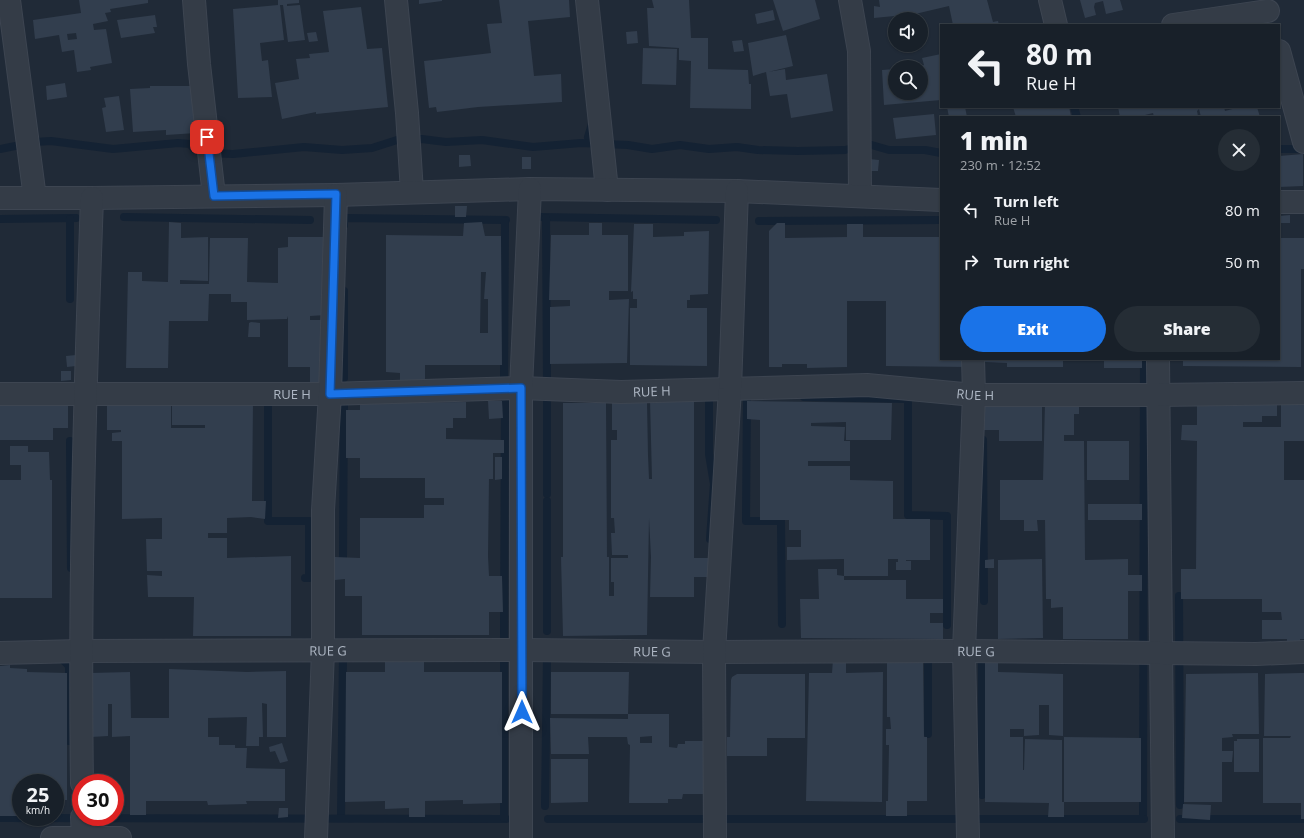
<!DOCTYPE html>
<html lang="en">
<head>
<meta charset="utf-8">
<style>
	:root { --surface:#182029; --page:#252d35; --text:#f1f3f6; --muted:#9fa3a8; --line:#363e46; --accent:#1a73e8 }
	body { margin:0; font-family:"Open Sans",sans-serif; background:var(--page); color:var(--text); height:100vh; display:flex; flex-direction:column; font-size:15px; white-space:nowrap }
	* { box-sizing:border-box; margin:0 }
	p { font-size:13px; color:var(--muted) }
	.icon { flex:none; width:22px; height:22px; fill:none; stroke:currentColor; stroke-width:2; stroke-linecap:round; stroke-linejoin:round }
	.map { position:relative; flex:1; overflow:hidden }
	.sheet { position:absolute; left:940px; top:116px; width:340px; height:244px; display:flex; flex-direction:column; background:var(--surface); border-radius:0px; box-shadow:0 1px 3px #0004,0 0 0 1px var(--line) }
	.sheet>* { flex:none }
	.banner { position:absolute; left:940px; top:24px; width:340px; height:84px; border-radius:0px; box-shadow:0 1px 3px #0004,0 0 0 1px var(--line); background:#182029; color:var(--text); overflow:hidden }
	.fabs { position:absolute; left:888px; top:12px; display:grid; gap:8px }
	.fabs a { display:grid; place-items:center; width:40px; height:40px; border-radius:50%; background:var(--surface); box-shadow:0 1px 3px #0004,0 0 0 1px var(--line); font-size:20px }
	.speed { position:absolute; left:12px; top:774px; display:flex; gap:8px; font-size:20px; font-weight:700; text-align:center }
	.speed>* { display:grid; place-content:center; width:52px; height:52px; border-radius:50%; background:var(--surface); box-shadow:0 1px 3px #0004,0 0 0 1px var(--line); line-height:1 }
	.speed small { font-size:10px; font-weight:400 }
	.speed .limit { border:6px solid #d22; background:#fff; color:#111 }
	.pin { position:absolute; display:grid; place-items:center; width:34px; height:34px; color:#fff; margin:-17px; border-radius:8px; box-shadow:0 2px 6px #0006 }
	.me { position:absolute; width:44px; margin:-22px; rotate:0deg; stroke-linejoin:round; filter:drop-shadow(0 0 3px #0008) }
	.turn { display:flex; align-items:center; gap:14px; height:84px; padding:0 20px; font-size:18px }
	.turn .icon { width:52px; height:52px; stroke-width:2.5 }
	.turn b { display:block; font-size:28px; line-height:34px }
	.round { display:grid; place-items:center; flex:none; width:42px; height:42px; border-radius:21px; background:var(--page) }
	.head { display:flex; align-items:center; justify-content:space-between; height:68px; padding:0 20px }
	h1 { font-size:24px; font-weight:800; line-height:30px }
	.action { display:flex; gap:8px; margin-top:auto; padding:8px 20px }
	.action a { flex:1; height:46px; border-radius:24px; background:var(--accent); color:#fff; font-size:16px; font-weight:800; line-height:46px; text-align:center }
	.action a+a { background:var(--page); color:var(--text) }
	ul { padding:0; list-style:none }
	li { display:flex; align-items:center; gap:12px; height:52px; padding:0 20px }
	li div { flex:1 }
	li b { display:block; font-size:15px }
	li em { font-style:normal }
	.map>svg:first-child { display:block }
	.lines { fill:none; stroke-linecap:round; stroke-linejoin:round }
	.stream { stroke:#142233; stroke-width:8 }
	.building { fill:#323e4e; fill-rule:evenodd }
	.street-casing { stroke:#3d4551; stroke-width:24 }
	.street { stroke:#343c47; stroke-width:22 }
	.route-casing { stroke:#114b97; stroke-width:10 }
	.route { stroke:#1a73e8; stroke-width:7 }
	.labels { text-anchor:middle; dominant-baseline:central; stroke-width:4; stroke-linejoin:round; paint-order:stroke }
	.street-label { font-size:13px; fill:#aeb7c4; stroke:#19212c }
</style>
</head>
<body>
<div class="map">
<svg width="1304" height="838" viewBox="0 0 1304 838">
	<rect width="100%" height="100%" fill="#202a37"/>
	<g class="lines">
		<g class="stream">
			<polyline points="1074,107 1077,117"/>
			<polyline points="588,137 592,124"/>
			<polyline points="0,149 35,142 51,141 113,149 178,143 190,144 194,149 204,153 233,154 304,147 342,150 372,148 397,140 422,139 446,142 482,140 533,147 581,143 628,145 652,149 680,145 709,149 737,147 758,150 798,151 845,150 868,144 889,150 925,150 941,153"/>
			<polyline points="1279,149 1304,149"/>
			<polyline points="124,217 310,220"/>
			<polyline points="539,217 716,220"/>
			<polyline points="546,218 547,380"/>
			<polyline points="0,219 76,218"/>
			<polyline points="759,221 941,220"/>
			<polyline points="344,225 344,218 506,220"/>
			<polyline points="344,291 344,378"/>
			<polyline points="70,299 70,219"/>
			<polyline points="504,380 505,221"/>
			<polyline points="747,397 746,521 781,521 782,624"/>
			<polyline points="804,397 908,399 908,515 947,516 947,625"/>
			<polyline points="262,399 268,399 268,521 309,521 309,578 305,578"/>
			<polyline points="709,399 709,454 714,484 710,539"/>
			<polyline points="983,440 984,601"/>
			<polyline points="70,441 71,568"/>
			<polyline points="547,494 547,397"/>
			<polyline points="343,557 344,397"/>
			<polyline points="1179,596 1180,805"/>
			<polyline points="547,631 547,501"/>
			<polyline points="504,637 505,397"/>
			<polyline points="57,657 60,657 69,666 69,741"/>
			<polyline points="928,734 928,656"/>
			<polyline points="982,795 982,655"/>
			<polyline points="545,806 547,657"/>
			<polyline points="341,817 343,656 346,656"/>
			<polyline points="0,818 506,819"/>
			<polyline points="504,818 504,653"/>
			<polyline points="1143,818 1144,359"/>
			<polyline points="548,819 1144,819"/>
			<polyline points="1180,819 1304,819"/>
		</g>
	</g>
	<g class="building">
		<path d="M79 0H148V3L110 9 111 12 105 13 108 21 93 24 94 30 106 29 112 63 90 67 91 70 77 72 74 50 62 52 59 35 35 39 33 20 81 13ZM76 33 77 39 68 40 67 34Z"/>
		<polygon points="278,0 299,0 299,3 287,4 287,6 300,5 305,40 288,42 283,5 280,5 284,40 260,43 262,61 268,60 272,97 238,98 233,9 278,5"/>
		<polygon points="419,0 442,0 442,1 419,4"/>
		<polygon points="499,0 569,0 570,17 528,21 534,76 561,74 562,102 478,107 437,112 436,107 429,108 424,61 491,53 487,24 502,23"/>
		<polygon points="652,0 689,0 691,38 708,38 708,69 748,70 749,84 751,84 751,109 690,108 691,61 679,60 679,48 649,46 647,8 654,8"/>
		<polygon points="773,0 815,0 820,19 783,31"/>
		<polygon points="879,0 987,0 993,22 998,21 999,25 953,25 949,6 915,14 874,18 874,6 880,7"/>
		<polygon points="1080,0 1120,0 1123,10 1106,14 1103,1 1095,3 1094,7 1096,15 1085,18"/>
		<polygon points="361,7 367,49 382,48 388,107 316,114 316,112 282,119 275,83 299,79 296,59 310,58 309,54 329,52 323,11"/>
		<polygon points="773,10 775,20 757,24 755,14"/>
		<polygon points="155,15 157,27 153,27 155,33 121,38 117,20"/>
		<polygon points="637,31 638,43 627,44 626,32"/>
		<polygon points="316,32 318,41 309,42 307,33"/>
		<polygon points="786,35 793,66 768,72 785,69 786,80 827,74 833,111 791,118 787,94 770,96 766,72 753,76 748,43"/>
		<polygon points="742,40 744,51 734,52 732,41"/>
		<polygon points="643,48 677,49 676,85 642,84"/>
		<polygon points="941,54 941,100 884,105 882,70 895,69 895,93 921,93 921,66 924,65 922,58"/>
		<polygon points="65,83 67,97 47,100 46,86"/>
		<polygon points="150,86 193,86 196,133 166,135 166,130 133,132 130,89 150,88"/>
		<polygon points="119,96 124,130 106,132 102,108 106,107 104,98"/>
		<polygon points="947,107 965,107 967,117 949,117"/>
		<polygon points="1013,107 1069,107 1071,116 1016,117"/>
		<polygon points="1118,107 1224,107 1225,111 1240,107 1257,107 1260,117 1201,117 1199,109 1197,111 1198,116 1195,117 1154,117 1153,113 1137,117 1120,117"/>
		<polygon points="934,114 936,135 896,139 893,118"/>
		<polygon points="1303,154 1303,186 1279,187 1279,156"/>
		<polygon points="459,155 470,155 471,166 459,167"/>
		<rect x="522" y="157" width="9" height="12"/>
		<polygon points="869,159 879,160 878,171 868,171"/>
		<polygon points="455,206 467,206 466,217 455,217"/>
		<polygon points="1290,215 1290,223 1279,223 1279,216"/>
		<polygon points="169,222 181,223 181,238 208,237 208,281 180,280 180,284 209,284 210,238 248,238 247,282 278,283 278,248 288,247 288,237 327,237 326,315 310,316 310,320 327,320 327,382 310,382 310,367 288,367 288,316 287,319 247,320 247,302 231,302 231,294 209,294 208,321 169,321 168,368 126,368 128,272 142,272 142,281 168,282"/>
		<path d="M482 222 485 236H501L502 365H425V380H400V373L386 372V235L463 236 464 223ZM481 272H486L484 299H488V333H480Z"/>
		<polygon points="589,223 602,223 602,235 628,235 628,291 609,291 609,300 629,299 627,363 550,364 550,307 570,306 570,300 549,300 551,235 589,235"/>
		<polygon points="777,223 785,223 785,238 847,237 847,224 863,224 863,237 941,237 941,359 965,359 965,367 886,366 886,301 847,301 847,367 807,368 807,364 782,364 782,367 769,367 769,231"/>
		<polygon points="634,224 653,224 653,237 684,236 684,232 709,231 708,294 690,295 690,300 687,300 687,308 707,308 707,366 630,365 630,308 637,308 637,299 633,299 633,291 631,292"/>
		<polygon points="1279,238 1304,238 1304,269 1301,269 1301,367 1183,366 1183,359 1279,359"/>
		<polygon points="251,322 260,323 260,337 248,337 249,323"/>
		<polygon points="76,355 76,366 67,367 66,356"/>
		<polygon points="985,359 1063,359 1063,367 1007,367 1007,363 985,362"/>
		<rect x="1104" y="359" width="38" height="9"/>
		<polygon points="61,371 71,371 71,380 61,381"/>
		<polygon points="650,400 694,400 694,558 708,558 708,577 694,577 694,597 650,597 651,557 649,518 647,635 563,636 561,557 563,557 563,403 606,403 607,557 609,557 609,596 614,596 614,582 611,582 611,558 628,558 628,555 612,555 611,533 615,533 614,518 611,518 611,440 617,440 617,430 612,430 612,403 647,402 648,455 649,479 652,479"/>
		<polygon points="0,401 68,401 68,428 53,428 53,440 0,440"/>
		<polygon points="171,401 171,428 205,428 205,425 172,425 172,402 253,401 252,501 266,501 265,519 251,517 227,518 227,533 208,533 208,538 227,538 227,558 291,556 291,636 193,636 194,597 148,597 147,575 162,576 162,571 147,571 146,539 162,539 162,518 122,519 122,441 112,441 112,433 121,432 121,430 107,430 107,406 116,403"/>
		<polygon points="488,401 502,401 503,418 489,419"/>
		<polygon points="747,401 892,403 891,440 846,440 846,422 811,423 811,426 845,427 844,441 850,441 850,461 808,461 808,466 850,466 850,480 893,481 893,519 930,519 930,560 906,560 906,561 911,561 911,570 896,570 896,562 898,562 898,559 888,559 888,576 844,576 844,580 906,580 906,599 943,599 943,613 930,613 930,623 943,623 943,639 801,638 800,599 819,599 818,569 837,569 837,575 844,576 844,559 787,560 787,547 801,547 801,530 789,530 789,520 760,520 760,420 747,419"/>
		<polygon points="466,402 466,418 453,418 453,428 446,428 446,439 504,440 504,453 493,453 493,479 489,479 488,556 489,576 502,576 503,612 489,612 489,635 362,635 362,596 345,596 345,579 335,580 335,557 360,558 360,518 424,518 424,505 444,505 444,498 425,498 425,478 360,478 360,458 346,458 346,410 360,410 360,403"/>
		<polygon points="983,402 1042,402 1042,441 999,441 999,430 983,430"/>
		<polygon points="1197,402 1277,402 1277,416 1262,416 1262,422 1243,422 1243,427 1281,427 1281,402 1304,402 1304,441 1284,441 1284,480 1304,480 1304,639 1300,639 1300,647 1287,647 1287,639 1262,639 1262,620 1282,620 1281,612 1262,612 1262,599 1181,599 1181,569 1196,569 1197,441 1181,440 1182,425 1197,425"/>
		<polygon points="1045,403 1079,403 1079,414 1074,414 1074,435 1064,435 1064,441 1084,441 1085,560 1128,559 1128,575 1142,575 1142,591 1128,591 1128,639 1063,639 1063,607 1051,608 1051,599 1046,599 1045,520 1037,520 1038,531 1024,531 1024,520 1000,520 1000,480 1043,480"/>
		<rect x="1087" y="441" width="42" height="39"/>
		<polygon points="10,446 28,446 28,452 49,452 50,480 52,480 52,598 0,598 0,480 21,480 21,465 10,465"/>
		<polygon points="495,457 502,457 502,479 495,480"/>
		<rect x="1088" y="504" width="54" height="16"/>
		<polygon points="994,559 994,568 985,568 985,560"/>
		<polygon points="1042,559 1043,638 998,639 998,560"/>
		<polygon points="424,656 424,672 502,672 502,803 463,804 463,800 425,801 425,817 409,817 409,808 385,809 385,801 345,802 346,672 385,672 385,658"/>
		<polygon points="985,658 998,658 998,672 1063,674 1063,736 1049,735 1049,705 1039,705 1039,735 1024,736 1024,729 1010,729 1010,737 1023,737 1023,770 1024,770 1025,739 1062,740 1062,802 1064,802 1064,737 1141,738 1141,802 1064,802 1064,817 1048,817 1049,803 985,802"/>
		<polygon points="833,659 846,659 846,673 883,672 882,802 806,801 809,673 832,673"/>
		<polygon points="887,660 923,660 924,737 927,737 927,801 907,801 907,816 886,816 886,801 888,801 889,745 886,745 886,729 891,729 890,717 887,717"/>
		<polygon points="10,665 10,668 27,669 27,672 67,673 67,800 55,800 55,783 21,783 21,801 17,801 18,816 0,816 0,666"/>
		<polygon points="169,669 247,672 286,671 286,737 267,737 267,704 262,703 263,737 259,737 259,746 246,746 247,717 208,718 208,737 219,737 219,745 235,745 235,748 247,748 246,768 285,769 285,801 246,801 247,804 208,805 207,801 146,801 146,815 130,815 130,736 112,737 112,704 108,704 108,736 91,737 91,673 130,672 131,718 169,718"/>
		<polygon points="551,672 629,672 628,714 551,714"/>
		<polygon points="1258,673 1259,734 1232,734 1233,737 1222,738 1222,751 1233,751 1232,762 1222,762 1222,802 1184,802 1186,674"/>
		<polygon points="1301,673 1304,673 1304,819 1301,819 1301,803 1263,803 1263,738 1290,738 1291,736 1264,736 1265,674"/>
		<polygon points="737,674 805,674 805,738 767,738 767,756 727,756 727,737 730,737 731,680 732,677"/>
		<path d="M628 714H669V747L677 748 678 744H685V741H706L705 794H683L682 799H668V803H629L630 745 628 744 627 737H588L589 754H551L550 718 628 719ZM652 736V743H640V737Z"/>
		<polygon points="1237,739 1259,739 1259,772 1234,772 1234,741 1237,741"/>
		<polygon points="282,743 288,761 280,763 275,751 270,752 269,747"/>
		<polygon points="551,759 588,759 588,802 551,803"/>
		<polygon points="1183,804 1211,805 1210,820 1182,818"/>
		<polygon points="279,808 288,808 288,817 278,818"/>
	</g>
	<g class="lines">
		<g class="street-casing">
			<g id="street">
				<polyline points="9,0 35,198"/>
				<polyline points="194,0 199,64 214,196"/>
				<polyline points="396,0 407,113 412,192"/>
				<polyline points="587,0 607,190"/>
				<polyline points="850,0 859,51 860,196"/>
				<polyline points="1050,0 1056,25"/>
				<polyline points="1173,25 1268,11"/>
				<polyline points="1279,51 1304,142"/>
				<polyline points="0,198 92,198 336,195 530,189 737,191 941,200"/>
				<polyline points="1279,202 1304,202"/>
				<polyline points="1158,359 1163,838"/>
				<path id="s1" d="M0 394H330L521 388 621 392 867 385 974 395H1158L1304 393"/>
				<path id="s2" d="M0 653 80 651 522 650 714 652 964 651 1256 654 1304 652"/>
				<path d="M82 783C79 588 85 393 92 198"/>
				<polyline points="82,817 83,838"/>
				<polyline points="52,838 120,838"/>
				<polyline points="316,838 323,650 323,510 330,394 336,195"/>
				<polyline points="521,838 521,388 530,189"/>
				<polyline points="715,838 714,652 730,389 737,191"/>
				<polyline points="968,838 964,651 974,395 973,359"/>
			</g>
		</g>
		<use href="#street" class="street"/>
	</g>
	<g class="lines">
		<g class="route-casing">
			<polyline id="route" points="207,137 214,196 336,194 330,394 521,388 522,712"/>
		</g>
		<use href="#route" class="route"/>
	</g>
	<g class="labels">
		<g class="street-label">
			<text stroke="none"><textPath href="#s1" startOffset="652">RUE H</textPath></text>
			<text stroke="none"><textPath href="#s1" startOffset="292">RUE H</textPath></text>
			<text stroke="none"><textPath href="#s1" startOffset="976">RUE H</textPath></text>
			<text stroke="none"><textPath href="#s2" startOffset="328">RUE G</textPath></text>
			<text stroke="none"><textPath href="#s2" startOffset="652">RUE G</textPath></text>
			<text stroke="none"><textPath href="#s2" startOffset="976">RUE G</textPath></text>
		</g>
	</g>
</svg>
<div class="fabs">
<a><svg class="icon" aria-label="sound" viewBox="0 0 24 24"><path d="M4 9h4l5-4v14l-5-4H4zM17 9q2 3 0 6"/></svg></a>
<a><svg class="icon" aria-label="search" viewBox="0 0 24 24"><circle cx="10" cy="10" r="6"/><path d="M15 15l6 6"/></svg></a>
</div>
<div class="speed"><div>25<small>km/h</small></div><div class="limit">30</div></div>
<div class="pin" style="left:207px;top:137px;background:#d93025"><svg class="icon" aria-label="arrive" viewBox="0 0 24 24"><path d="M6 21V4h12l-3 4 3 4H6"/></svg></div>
<svg class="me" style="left:522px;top:712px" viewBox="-20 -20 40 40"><path d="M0-17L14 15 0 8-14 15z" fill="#1a73e8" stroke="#fff" stroke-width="4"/></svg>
<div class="banner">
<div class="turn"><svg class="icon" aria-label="left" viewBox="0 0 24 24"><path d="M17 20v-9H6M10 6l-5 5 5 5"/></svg><div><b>80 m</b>Rue H</div></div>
</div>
<section class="sheet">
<div class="head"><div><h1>1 min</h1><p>230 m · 12:52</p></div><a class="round"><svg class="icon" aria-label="close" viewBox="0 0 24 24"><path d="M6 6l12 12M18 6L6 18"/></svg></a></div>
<ul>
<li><svg class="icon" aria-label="left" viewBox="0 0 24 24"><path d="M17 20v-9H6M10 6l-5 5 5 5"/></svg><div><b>Turn left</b><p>Rue H</p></div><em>80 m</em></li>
<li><svg class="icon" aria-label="right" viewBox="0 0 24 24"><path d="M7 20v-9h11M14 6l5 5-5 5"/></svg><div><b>Turn right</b></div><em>50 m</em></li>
</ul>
<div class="action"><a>Exit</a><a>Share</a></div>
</section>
</div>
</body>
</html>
